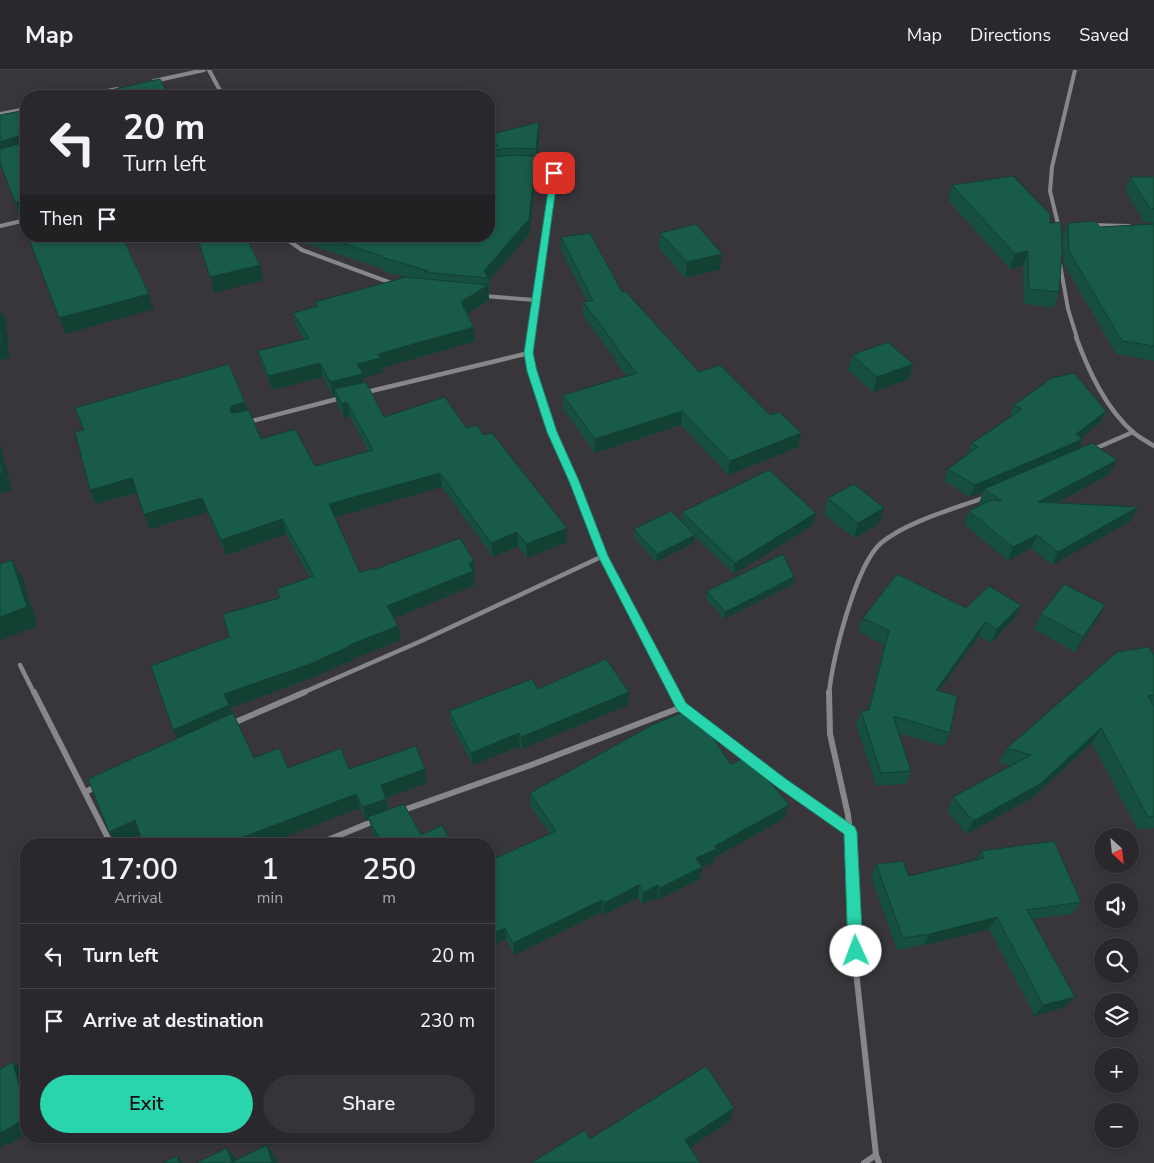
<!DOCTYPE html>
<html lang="en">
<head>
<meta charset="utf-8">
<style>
	:root { --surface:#2a282c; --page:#363438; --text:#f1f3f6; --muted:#a5a6a9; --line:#464448; --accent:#29d5ac }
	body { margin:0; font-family:"Nunito Sans",sans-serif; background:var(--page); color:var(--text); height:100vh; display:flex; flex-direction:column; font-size:19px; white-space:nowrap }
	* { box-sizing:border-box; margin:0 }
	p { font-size:16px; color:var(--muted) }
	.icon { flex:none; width:28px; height:28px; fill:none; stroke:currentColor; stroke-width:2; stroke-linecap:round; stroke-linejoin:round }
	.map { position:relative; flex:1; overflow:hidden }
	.details { position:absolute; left:20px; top:768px; width:475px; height:305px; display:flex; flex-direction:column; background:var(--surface); border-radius:20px; box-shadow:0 2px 8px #0003,0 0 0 1px var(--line) }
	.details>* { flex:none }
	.guide { position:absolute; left:20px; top:20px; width:475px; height:152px; border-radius:20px; box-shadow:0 2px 8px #0003,0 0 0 1px var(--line); background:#2a282c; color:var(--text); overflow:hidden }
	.needle { width:32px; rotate:153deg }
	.controls { position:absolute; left:1094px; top:758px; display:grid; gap:10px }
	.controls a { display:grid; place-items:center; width:45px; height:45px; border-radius:50%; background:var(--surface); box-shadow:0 2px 8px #0003,0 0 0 1px var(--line); font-size:25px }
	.pin { position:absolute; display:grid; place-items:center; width:42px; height:42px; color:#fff; margin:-21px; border-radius:10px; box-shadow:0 2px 8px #0006 }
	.me { position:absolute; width:55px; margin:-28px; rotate:358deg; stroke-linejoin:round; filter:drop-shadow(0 0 4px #0008) }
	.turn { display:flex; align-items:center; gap:18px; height:105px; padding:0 20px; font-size:22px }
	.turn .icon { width:65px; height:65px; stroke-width:2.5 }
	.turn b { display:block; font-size:35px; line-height:42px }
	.then { display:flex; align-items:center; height:48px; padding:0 20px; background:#0003; gap:10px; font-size:19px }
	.eta { display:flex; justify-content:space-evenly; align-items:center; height:85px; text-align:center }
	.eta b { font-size:30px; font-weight:600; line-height:35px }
	.primary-button { display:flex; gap:10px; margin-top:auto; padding:10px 20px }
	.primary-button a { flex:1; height:58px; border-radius:30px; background:var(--accent); color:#111; font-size:20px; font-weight:600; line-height:58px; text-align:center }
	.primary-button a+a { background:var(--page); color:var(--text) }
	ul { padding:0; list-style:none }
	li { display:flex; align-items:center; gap:15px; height:65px; padding:0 20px; border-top:1px solid var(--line) }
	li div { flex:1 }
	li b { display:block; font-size:19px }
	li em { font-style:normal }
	header { display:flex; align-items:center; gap:30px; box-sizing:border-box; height:70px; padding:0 25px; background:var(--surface); border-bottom:1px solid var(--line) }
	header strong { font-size:24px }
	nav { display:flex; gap:28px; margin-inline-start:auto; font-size:18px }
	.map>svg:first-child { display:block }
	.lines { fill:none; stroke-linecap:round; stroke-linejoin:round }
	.minor-far2 { stroke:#878688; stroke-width:4 }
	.minor-far1 { stroke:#878688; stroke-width:4.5 }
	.minor { stroke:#878688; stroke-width:6 }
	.wall { fill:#164e3f }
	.shaded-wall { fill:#124033 }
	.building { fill:#195b49; stroke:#124033 }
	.route { fill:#29d5ac; stroke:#1b8a70 }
</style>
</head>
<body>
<header>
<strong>Map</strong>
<nav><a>Map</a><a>Directions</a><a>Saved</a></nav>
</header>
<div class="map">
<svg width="1154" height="1093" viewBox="0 0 1154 1093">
	<rect width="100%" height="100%" fill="#38363b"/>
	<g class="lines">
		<g class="minor-far2">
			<polyline points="209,0 223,26"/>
			<polyline points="154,11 204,0"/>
			<polyline points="83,26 117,19"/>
			<polyline points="0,44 26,39"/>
			<polyline points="529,95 547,97 554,103 531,268"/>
			<polyline points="1092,155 1129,156"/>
			<polyline points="0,156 26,150"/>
			<polyline points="1059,158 1050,121 1052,97 1075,0"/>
			<polyline points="282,166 302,180 394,214"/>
			<polyline points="1060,194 1068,239 1077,268"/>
			<polyline points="484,226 535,230"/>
		</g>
		<g class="minor-far1">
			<path d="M531 267C525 312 557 369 574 411 584 435 592 461 603 485 623 531 651 578 675 623"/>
			<path d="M1076 267C1089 302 1106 339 1134 363 1140 368 1148 372 1154 376"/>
			<polyline points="367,322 529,283"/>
			<polyline points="248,352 341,328"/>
			<polyline points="1092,380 1133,362"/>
			<polyline points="20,595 34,623"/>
			<polyline points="302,623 419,572 603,486"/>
			<path d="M829 623C833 588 855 496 881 473 908 451 954 439 986 427"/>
		</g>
		<g class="minor">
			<polyline points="34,622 111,774"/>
			<polyline points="674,622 682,637"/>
			<polyline points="829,622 830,664 848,745 852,778 856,901 876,1085 879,1093"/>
			<polyline points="701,653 850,761"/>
			<polyline points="231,654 305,622"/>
			<polyline points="85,722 98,716"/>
			<polyline points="401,741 531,695 682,637 691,645"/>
			<polyline points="318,774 374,751"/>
			<polyline points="864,1093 876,1085"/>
		</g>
	</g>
	<g class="wall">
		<polygon points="26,40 26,162 0,93"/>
		<polygon points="489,65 539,66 537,93 536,93 536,100 530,163 489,211 489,230 467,244 474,257 475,271 382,298 383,302 363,308 364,312 384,347 466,358 483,365 567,472 527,488 518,476 493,487 442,417 335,447 360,503 373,500 474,491 475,505 474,506 475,515 394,548 401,570 353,589 353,590 314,607 230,638 254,688 288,698 349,699 425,699 427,713 386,728 389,739 421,765 452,774 379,774 372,760 369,750 367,751 360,738 266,774 143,774 177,668 173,660 229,567 279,528 277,519 310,508 286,464 226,485 207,442 150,459 144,444 137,423 96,434 90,420 245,332 248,340 261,369 315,396 368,381 350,346 344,348 337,334 335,326 333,327 323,307 272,320 262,295 258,281 304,269 297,257 293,243 316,236 315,232 405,207 383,201 383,199 304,173 299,166 489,166"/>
		<polygon points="1130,107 1154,107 1154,291 1116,284 1064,194 1063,166 1068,153 1100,157 1152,154 1152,153 1144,152 1125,120"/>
		<polygon points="952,115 1050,153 1059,222 1054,238 1024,234 1023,196 1010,199 948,130"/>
		<polygon points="660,163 720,199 685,208 659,178"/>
		<polygon points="561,167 622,222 699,302 770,345 801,363 798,377 728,405 681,355 595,383 563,339 563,325 627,306 616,293 616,290 583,246 583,232 587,231 561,181"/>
		<polygon points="852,285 913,294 909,309 873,322 848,300"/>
		<polygon points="1014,335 1106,341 1100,353 1081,368 1079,378 1110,404 1056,433 1138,437 1131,451 1052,495 1031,478 1008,491 964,454 969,441 982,434 979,433 983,422 970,427 944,411 948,399 968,384 972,373 1010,347"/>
		<polygon points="828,428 879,454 854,468 824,444"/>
		<polygon points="682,442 816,443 813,455 734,504 695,467 694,473 656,492 634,467 634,459 682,452"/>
		<polygon points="794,507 792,515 724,549 706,529 707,521"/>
		<polygon points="1021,535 1014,549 991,573 979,566 939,621 950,663 944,676 898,663 911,701 906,714 876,716 856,654 861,641 868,640 884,575 859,562 863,548 966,538"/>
		<polygon points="1105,535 1097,550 1075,582 1034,559 1041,544"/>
		<polygon points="1154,585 1154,758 1138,760 1092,673 1032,728 966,764 947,741 953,727 1012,696 999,692 1007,678"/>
		<polygon points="538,619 629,622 628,635 522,679 520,676 473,695 451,654 449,641"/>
		<polygon points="731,695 785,748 715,787 714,792 702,797 700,809 658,830 657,828 642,834 638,828 603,845 602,842 514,885 506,869 489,877 550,764 530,736 530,723"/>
		<polygon points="981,781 1081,832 1073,844 1032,849 1065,937 1035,946 989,859 924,875 897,880 871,807 876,794 909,806 976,790"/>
	</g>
	<g class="shaded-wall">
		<polygon points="539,52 539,66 537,93 536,79"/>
		<polygon points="19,66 25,81 0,88 0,72"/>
		<polygon points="536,86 536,100 530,163 489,211 488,208 484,201"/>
		<polygon points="20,131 26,145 21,147 15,132"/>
		<polygon points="1028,181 1023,196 1010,199 1015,184"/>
		<polygon points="722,184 720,199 685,208 687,192"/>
		<polygon points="260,195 264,210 214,223 210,207"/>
		<polygon points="488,215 489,230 462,247 461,232"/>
		<polygon points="149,224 154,239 65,264 59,248"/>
		<polygon points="0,239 6,251 9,288 0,290"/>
		<polygon points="474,257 475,271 382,298 383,302 363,308 365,319 334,319 335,326 333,327 330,312 357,294 378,284"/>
		<polygon points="320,293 323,307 272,320 268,306"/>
		<polygon points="913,294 909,309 873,322 877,307"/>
		<polygon points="245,332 249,347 236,351 230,342 231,336"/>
		<polygon points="347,332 350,346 344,348 342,334"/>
		<polygon points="682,341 681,355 595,383 595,369"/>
		<polygon points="1106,341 1100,353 1075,373 1083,369 1078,381 984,419 983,422 970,427 975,415 1076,364"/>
		<polygon points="801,363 798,377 728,405 730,391"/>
		<polygon points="0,373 12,420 0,424"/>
		<polygon points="1117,390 1110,404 1032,446 1038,432"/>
		<polygon points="440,403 442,417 332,448 329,434"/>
		<polygon points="132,408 138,422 96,434 90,420"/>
		<polygon points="202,428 207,442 150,459 144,444"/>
		<polygon points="1138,437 1131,451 1052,495 1058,482"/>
		<polygon points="884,438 879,454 854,468 858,453"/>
		<polygon points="816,443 813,455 734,504 735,493"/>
		<polygon points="282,449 286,464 226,485 221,470"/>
		<polygon points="567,458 567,472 527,488 526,474"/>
		<polygon points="517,462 518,476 493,487 491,473"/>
		<polygon points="695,465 694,473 656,492 657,484"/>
		<polygon points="1037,465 1031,478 1008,491 1013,477"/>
		<polygon points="12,490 23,509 38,556 0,570 0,547"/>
		<polygon points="474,491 475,505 474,506 475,515 390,550 387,536 469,493"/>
		<polygon points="794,507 792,515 724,549 725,542"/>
		<polygon points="1021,535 1014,549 991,573 997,559"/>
		<polygon points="1105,535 1097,550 1075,582 1083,567"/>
		<polygon points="985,552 979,566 930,633 936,620"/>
		<polygon points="398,556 401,570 353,589 353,590 314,607 230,638 234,648 180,673 173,660 224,624"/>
		<polygon points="629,622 628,635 522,679 521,667"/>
		<polygon points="1101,658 1092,673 1032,728 966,764 973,751"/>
		<polygon points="519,663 520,676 473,695 471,683"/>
		<polygon points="425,699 427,713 384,729 381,715"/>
		<polygon points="356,724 360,738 266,774 225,774"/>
		<polygon points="386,729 389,742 368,747 369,750 367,751 363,737"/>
		<polygon points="789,735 785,748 715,787 714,792 702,797 700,809 658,830 660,818 696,788 715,776"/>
		<polygon points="135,750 142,763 120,774 117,774 109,762"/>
		<polygon points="639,815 638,828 603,845 604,833"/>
		<polygon points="658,815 657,828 642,834 644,822"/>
		<polygon points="602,830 602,842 514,885 513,873"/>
		<polygon points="997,847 989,859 924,875 930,864"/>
		<polygon points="505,858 506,869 489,877 489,865"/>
		<polygon points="1075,927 1065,937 1035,946 1043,935"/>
		<polygon points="13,992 25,1003 26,1008 26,1042"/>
		<polygon points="734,1038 730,1051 683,1082 685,1070"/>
		<polygon points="26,1049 26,1065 0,1078 0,1063"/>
		<polygon points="267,1075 276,1088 278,1093 272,1093"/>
		<polygon points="227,1078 238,1091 232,1093"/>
		<polygon points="177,1086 183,1093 179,1093"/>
	</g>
	<g class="building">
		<polygon points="160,9 169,26 90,26 112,22 111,20"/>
		<polygon points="26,40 26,162 17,139 23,137 23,133 20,131 15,132 0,93 0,79 22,73 24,69 19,66 0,72 0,45"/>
		<polygon points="539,52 536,79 514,78 489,80 489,79 499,76 489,66 489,65"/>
		<polygon points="514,85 536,86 529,149 484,201 488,208 424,202 429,201 381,187 382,186 323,166 489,166 489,87"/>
		<polygon points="1013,106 1050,144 1050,153 1061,152 1062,183 1059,222 1029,219 1028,181 1015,184 952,115"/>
		<polygon points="1130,107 1154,107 1154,139 1150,138"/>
		<polygon points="1095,151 1100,157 1154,154 1154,276 1122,271 1069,181 1068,153"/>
		<polygon points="696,154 722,184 687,192 660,163"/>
		<polygon points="590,163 622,222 625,221 699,302 720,295 770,345 779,342 801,363 730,391 682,341 595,369 563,325 637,303 617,279 618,278 583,232 593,230 561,167"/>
		<polygon points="28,166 122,166 149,224 59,248"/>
		<polygon points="197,166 245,166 260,195 210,207"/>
		<polygon points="406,207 488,215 461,232 474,257 378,284 381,288 357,294 363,304 330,312 320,293 268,306 258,281 309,268 293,243 318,236 315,232"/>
		<polygon points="0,253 2,272 0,272"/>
		<polygon points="888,272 913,294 877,307 852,285"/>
		<polygon points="229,294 245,332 231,336 230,342 234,343 249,340 261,369 295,359 315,396 373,380 347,332 342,334 334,319 366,312 384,347 445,327 466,358 477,355 483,365 492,363 567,458 526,474 517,462 491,473 440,403 329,434 360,503 372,498 373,500 460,468 474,491 469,493 473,501 387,536 398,556 349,575 350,576 310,594 224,624 229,635 173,660 151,596 229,567 223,544 280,528 277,519 314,506 282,449 221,470 202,428 144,444 132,408 90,420 75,362 84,360 75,338"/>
		<polygon points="1074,303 1106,341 1076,364 1083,369 975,415 948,399 978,377 972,373 1022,339 1014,335 1052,308"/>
		<polygon points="1092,373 1117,390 1038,432 1138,437 1058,482 1037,465 1013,477 969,441 990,430 1002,431 984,419"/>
		<polygon points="0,391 3,403 0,404"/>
		<polygon points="769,400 816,443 735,493 682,442"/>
		<polygon points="854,414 884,438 858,453 828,428"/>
		<polygon points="671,441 695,465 657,484 634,459"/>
		<polygon points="783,484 794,507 725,542 707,521"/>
		<polygon points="12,490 27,537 0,547 0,494"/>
		<polygon points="897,504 966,538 989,516 1021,535 997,559 985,552 936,620 957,626 950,663 893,646 911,701 881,703 861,641 869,640 889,561 863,548"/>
		<polygon points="1064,514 1105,535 1083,567 1041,544"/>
		<polygon points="1149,577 1154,585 1154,625 1148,626 1154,636 1154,746 1148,747 1101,658 1040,714 973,751 953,727 1031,685 1007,678 1117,582"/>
		<polygon points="606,589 629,622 521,667 519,663 471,683 449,641 532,609 538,619"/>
		<polygon points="694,638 731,695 748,685 789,735 715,776 717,779 696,788 702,797 660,818 658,815 644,822 639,815 604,833 602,830 513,873 505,858 489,865 489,791 556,761 530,723 654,654"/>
		<polygon points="233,643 254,688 279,678 288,698 341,678 349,699 416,676 425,699 381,715 386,729 363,737 356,724 225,774 143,774 135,750 109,762 88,709"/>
		<polygon points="404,734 421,765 442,755 452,774 382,774 368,747"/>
		<polygon points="1054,771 1081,832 1027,840 1075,927 1043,935 997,847 930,864 903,868 876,794 903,791 909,806 984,788 981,781"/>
		<polygon points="13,992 26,1042 26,1049 0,1063 0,999"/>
		<polygon points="706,996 734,1038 685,1070 700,1093 531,1093 585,1060 590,1069"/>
		<polygon points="267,1075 272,1093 196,1093 227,1078 232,1092"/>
		<polygon points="177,1086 179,1093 163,1093"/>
	</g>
	<polygon class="route" points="551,101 558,103 533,283 537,301 557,362 579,411 608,486 686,633 786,709 855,757 857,762 863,881 861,886 856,887 850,886 848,881 844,764 777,717 677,640 598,486 569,411 547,362 527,301 524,283"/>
</svg>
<div class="controls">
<a><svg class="needle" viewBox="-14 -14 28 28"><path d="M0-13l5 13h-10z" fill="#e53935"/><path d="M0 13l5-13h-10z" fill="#a5a6a9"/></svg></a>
<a><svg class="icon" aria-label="sound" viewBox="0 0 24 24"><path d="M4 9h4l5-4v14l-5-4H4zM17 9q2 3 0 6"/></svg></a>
<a><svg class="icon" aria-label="search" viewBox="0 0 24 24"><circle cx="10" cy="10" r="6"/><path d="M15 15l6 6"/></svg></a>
<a><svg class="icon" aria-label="layers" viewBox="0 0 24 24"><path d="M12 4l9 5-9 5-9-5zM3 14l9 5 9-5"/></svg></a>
<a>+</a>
<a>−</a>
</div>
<div class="pin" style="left:554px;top:103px;background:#d93025"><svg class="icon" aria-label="arrive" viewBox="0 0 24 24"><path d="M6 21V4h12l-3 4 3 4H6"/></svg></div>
<svg class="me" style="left:856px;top:881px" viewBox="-20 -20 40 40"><circle r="19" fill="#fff"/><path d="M0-13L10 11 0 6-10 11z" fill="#29d5ac"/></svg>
<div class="guide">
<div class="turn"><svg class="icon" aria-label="left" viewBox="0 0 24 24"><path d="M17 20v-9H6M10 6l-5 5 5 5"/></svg><div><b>20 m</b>Turn left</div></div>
<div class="then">Then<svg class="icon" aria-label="arrive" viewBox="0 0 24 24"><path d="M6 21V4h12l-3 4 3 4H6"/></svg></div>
</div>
<section class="details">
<div class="eta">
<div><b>17:00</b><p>Arrival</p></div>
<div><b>1</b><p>min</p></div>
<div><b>250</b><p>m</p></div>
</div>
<ul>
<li><svg class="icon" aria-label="left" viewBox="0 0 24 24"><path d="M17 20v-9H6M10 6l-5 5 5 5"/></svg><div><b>Turn left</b></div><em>20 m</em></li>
<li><svg class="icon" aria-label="arrive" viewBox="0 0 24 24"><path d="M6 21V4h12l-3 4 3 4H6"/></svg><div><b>Arrive at destination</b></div><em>230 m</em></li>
</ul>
<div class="primary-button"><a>Exit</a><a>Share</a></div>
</section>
</div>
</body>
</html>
